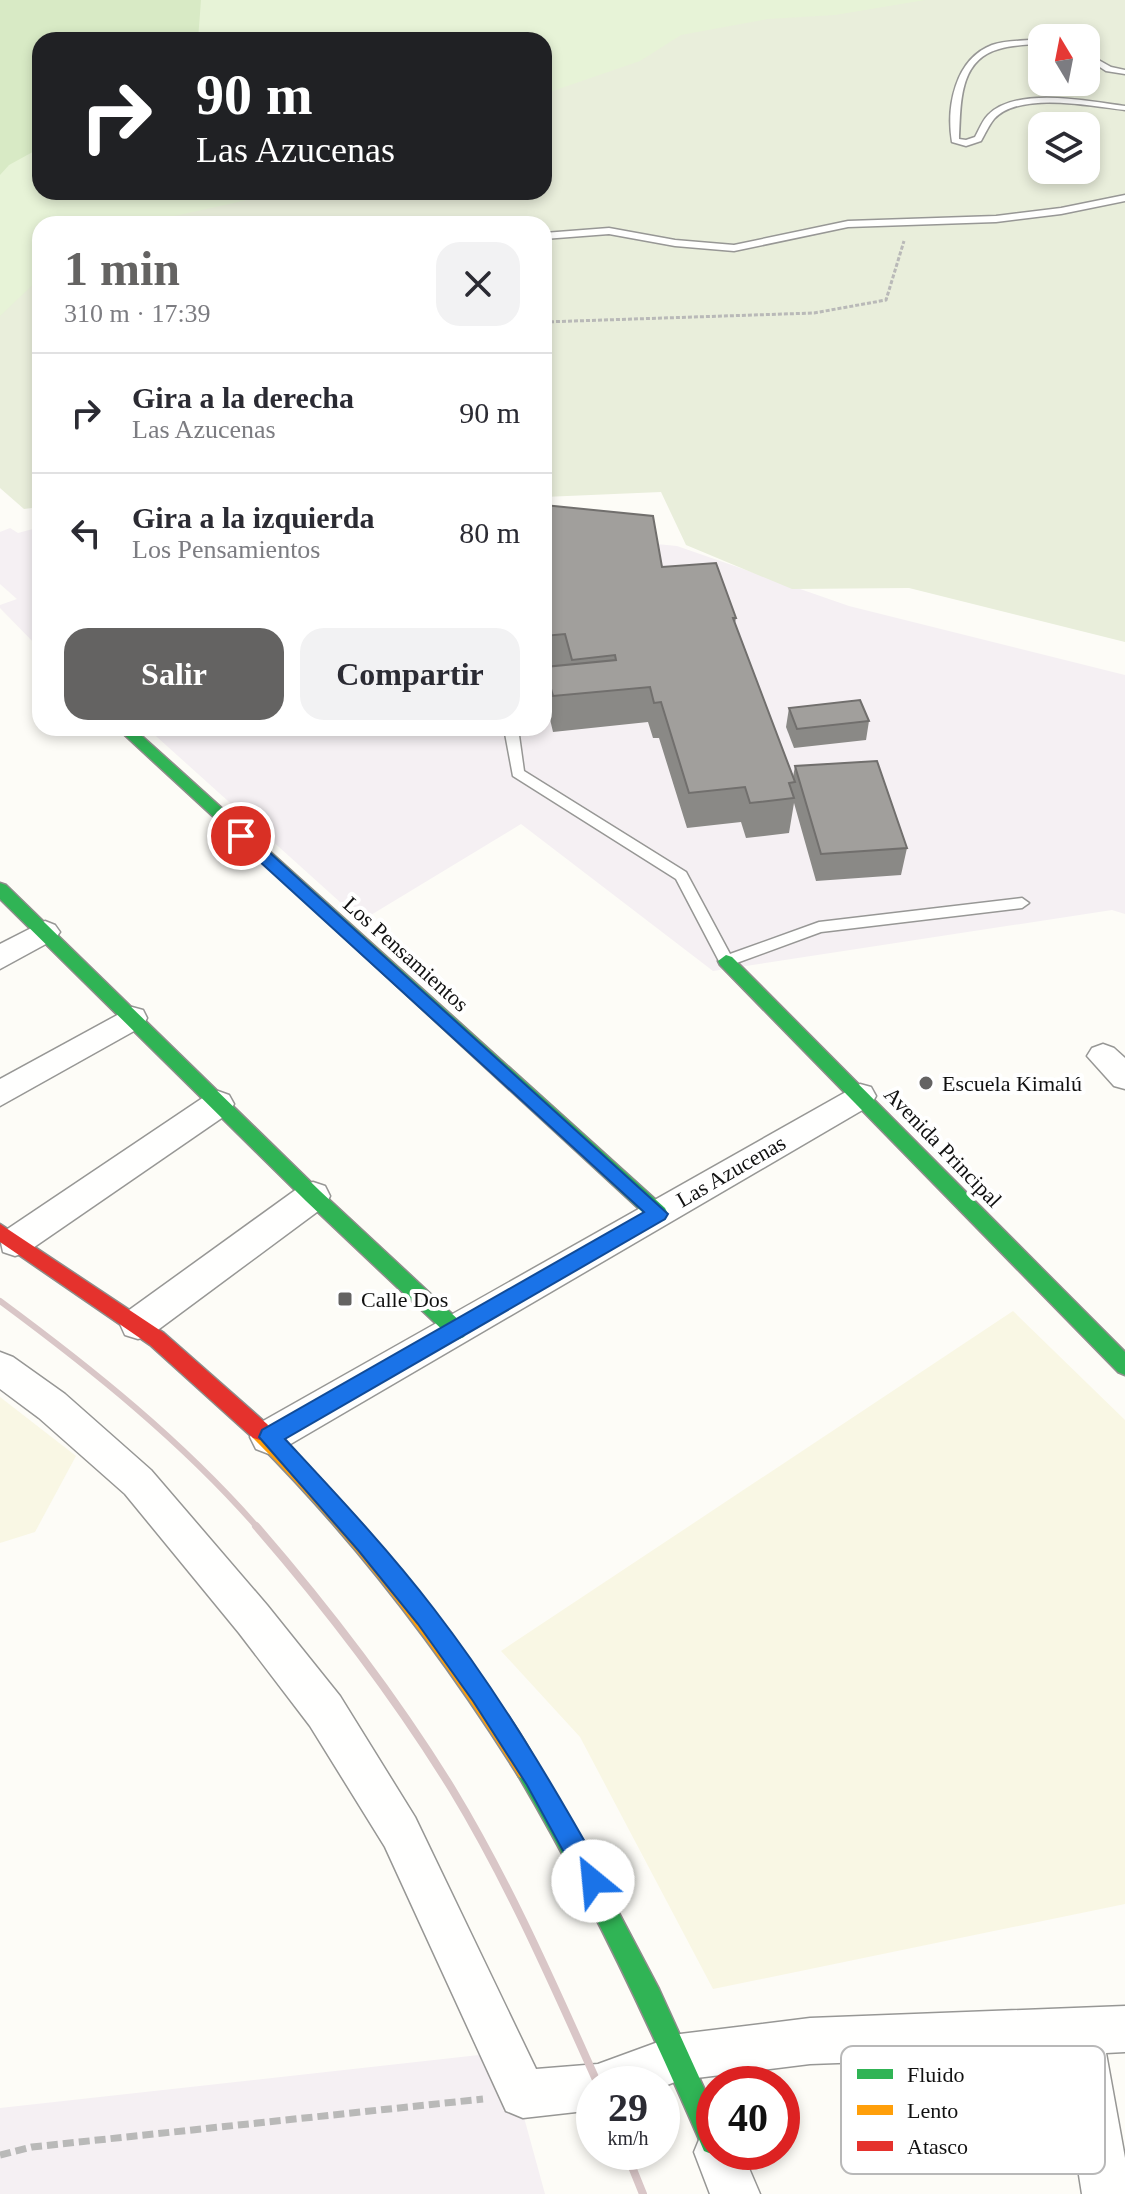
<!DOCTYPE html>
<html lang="es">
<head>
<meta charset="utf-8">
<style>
	:root { --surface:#fff; --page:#f2f2f3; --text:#2b2b33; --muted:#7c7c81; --line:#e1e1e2; --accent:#646362 }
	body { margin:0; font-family:Georgia,serif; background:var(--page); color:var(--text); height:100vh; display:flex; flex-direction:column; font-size:30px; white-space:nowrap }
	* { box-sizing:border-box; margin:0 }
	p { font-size:26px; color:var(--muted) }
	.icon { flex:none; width:44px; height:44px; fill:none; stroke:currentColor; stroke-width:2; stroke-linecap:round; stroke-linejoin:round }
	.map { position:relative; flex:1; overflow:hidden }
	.details { position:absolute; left:32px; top:216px; width:520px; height:520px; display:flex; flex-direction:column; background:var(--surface); border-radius:24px; box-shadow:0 4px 12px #0003 }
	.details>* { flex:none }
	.banner { position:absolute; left:32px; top:32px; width:520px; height:168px; border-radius:24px; box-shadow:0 4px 12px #0003; background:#202124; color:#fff; overflow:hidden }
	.needle { width:52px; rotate:350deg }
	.controls { position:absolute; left:1028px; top:24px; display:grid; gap:16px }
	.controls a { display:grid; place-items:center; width:72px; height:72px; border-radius:16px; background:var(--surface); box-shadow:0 4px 12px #0003; font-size:40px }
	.speed { position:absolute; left:576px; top:2066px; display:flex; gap:16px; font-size:40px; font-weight:700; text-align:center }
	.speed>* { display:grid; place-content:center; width:104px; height:104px; border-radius:50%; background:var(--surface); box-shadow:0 4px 12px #0003; line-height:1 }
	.speed small { font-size:20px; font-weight:400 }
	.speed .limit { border:12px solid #d22; background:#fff; color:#111 }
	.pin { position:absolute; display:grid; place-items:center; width:68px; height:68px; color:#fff; margin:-34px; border:4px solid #fff; border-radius:50%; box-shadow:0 2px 8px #0007 }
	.me { position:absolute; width:88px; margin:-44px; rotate:332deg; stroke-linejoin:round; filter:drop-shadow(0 0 6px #0008) }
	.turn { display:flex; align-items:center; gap:28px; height:168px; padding:0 32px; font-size:36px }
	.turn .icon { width:104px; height:104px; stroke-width:2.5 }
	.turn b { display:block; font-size:56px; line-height:68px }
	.round { display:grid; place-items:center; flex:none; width:84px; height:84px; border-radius:24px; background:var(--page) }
	.head { display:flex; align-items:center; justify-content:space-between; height:136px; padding:0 32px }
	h1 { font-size:48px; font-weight:700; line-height:60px; color:var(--accent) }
	.button { display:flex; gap:16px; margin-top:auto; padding:16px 32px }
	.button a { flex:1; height:92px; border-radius:24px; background:var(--accent); color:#fff; font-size:32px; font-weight:700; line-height:92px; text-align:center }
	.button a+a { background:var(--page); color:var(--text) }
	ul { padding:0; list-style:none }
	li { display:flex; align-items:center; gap:24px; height:120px; padding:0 32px; border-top:2px solid var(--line) }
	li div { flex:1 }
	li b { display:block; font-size:30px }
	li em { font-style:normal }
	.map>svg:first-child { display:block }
	.industrial { fill:#f5f0f3 }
	.farmland { fill:#f9f7e4 }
	.green { fill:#e7f3d7 }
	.forest { fill:#d8eac5 }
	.cemetery { fill:#e9eedb; fill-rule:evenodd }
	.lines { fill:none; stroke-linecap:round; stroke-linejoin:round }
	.lane-casing { stroke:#979795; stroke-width:3 }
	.street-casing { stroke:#979795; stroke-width:3 }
	.fast-casing { stroke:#8e8d8b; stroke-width:3 }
	.slow-casing { stroke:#8e8d8b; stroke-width:3 }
	.jam-casing { stroke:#8e8d8b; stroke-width:3 }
	.path-far1 { stroke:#b9b9b8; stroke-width:3; stroke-dasharray:4 2; stroke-linecap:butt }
	.path { stroke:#b9b9b8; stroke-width:7; stroke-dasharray:11 5; stroke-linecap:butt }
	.lane { fill:#fffffe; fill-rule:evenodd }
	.street { fill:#fffffe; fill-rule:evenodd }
	.fast { fill:#30b455; fill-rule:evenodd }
	.slow { fill:#ff9f0a; fill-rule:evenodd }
	.jam { fill:#e5322d; fill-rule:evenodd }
	.rail-far1 { stroke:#d9c6c7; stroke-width:6 }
	.rail { stroke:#d9c6c7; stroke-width:8 }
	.wall { fill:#8a8986 }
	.building { fill:#a19f9c; stroke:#716f6d; stroke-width:2 }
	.route { fill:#1a73e8; stroke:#114b97; stroke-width:2 }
	.poi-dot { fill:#646362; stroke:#fff; stroke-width:3 }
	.labels { text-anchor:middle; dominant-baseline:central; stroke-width:8; stroke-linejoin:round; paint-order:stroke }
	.street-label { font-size:22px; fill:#111; stroke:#fff }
	.poi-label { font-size:22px; fill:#111; stroke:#fff; text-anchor:start }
	.key { fill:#fff; stroke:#b8b8b8; stroke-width:2 }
	.key-label { font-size:22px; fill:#111 }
</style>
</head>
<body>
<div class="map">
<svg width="1125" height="2194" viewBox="0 0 1125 2194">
	<rect width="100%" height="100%" fill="#fdfcf7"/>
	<g class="industrial">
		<polygon points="40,527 40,649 0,608 0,605 17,599 0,584 0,532 10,528 18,533"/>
		<polygon points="544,533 677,546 849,606 1125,675 1125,914 1112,910 713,971 521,824 361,921 147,728 544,728"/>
		<polygon points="506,2052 545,2194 0,2194 0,2108"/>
	</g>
	<g class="farmland">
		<polygon points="1013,1311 1125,1420 1125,1904 713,1989 580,1737 501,1651"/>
		<polygon points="0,1397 76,1456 35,1532 0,1543"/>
	</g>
	<g class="green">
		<polygon points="184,0 953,0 544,103 544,40 180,40"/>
		<polygon points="40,136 40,192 288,192 171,224 40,224 40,295 0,330 0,157"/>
	</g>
	<polygon class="forest" points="0,0 201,0 198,40 40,40 40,148 9,165 0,175"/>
	<g class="cemetery">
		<path d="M925 0H1125V642L909 588 792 589 686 545 661 492 544 497V224H96L147 222 243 201 266 192H544V94L640 61 681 35 768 19 835 15ZM1042 38H1086V82H1042ZM1042 126H1086V170H1042Z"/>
		<polygon points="40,278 40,507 24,509 0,488 0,316"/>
	</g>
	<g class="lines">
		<g class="lane-casing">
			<g id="lane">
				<path d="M1042 39V43C1028 45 1012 45 999 49 958 60 961 105 959 139L966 140 975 137C979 130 982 121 988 115 1016 86 1089 101 1125 106V110C1091 106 1020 91 994 119 989 125 985 134 981 141L966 146 952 142C946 107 955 59 992 45 1006 40 1027 41 1042 39Z"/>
				<polygon points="1086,53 1111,67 1125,70 1125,74 1106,71 1086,58"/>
				<polygon points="1125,195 1125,201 1061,214 996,222 848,227 734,251 675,246 609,234 544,239 544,233 609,228 675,240 734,245 848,221 996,216 1061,208"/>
				<polygon points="504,728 518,728 524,771 686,872 730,954 819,922 1022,898 1029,903 1022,908 821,932 731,965 721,965 676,879 513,776"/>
			</g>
		</g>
		<g class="street-casing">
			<g id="street">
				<polygon points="45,921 55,925 60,932 55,939 0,969 0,944"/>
				<polygon points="132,1007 143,1010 147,1018 143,1026 0,1106 0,1079"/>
				<polygon points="1103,1044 1114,1048 1125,1058 1125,1089 1114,1086 1087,1056 1092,1048"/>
				<polygon points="860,1084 871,1087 876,1096 871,1105 282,1449 269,1454 256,1449 250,1437 256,1425"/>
				<polygon points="218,1091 229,1095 234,1104 229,1113 27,1252 15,1256 3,1252 0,1238 3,1232 207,1095"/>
				<polygon points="313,1182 325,1186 330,1196 325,1206 151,1335 138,1339 125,1335 120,1324 125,1313 301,1186"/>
				<polygon points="0,1352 13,1357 65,1394 151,1470 267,1605 340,1696 415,1817 536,2069 598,2064 680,2034 810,2018 1125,2006 1125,2052 1106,2053 1125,2158 1125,2194 1082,2194 1060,2055 810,2064 680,2080 662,2087 662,2084 594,2084 594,2110 523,2118 506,2111 385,1847 310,1726 239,1633 125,1494 39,1418 0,1389"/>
				<polygon points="714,2129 714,2152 742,2152 760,2194 710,2194 694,2152 701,2135"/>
			</g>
		</g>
		<g class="fast-casing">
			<g id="fast">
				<polygon points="117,728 133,728 665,1208 668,1214 665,1220 658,1222 651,1220"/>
				<polygon points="0,883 6,885 320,1191 464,1325 467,1331 464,1337 457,1340 450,1337 306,1201 0,899"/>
				<polygon points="726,955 732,957 1125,1352 1125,1375 1118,1372 720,965 718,961"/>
				<path d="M527 1757 535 1761 562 1805 659 1989 714 2110V2152H720L714 2155 704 2151C649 2023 590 1898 519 1777L515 1769 519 1761Z"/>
			</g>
		</g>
		<g class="slow-casing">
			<path id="slow" d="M260 1422 267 1424C349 1505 424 1591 487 1686 505 1712 527 1740 539 1769L535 1777 527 1781 519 1777C442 1654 356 1541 253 1438L250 1431 253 1424Z"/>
		</g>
		<g class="jam-casing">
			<polygon id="jam" points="0,1224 164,1333 267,1424 270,1431 267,1438 260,1440 253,1438 150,1345 0,1242"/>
		</g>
		<polyline class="path-far1" points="544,322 814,313 886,300 904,241"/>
		<polyline class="path" points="0,2155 32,2147 483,2099"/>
		<use href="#lane" class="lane"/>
		<use href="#street" class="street"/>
		<use href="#fast" class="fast"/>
		<use href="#slow" class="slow"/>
		<use href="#jam" class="jam"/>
		<path class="rail-far1" d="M0 1301C92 1369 182 1441 258 1528"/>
		<g class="rail">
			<path d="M256 1526C328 1609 394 1695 452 1789 509 1883 553 1984 598 2084"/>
			<polyline points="626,2152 643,2194"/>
		</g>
	</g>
	<g class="wall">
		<polygon points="544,505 662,567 736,618 735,623 793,777 795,766 907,848 901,875 816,881 794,803 789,833 746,838 741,822 687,828 659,738 653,738 648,722 553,732 546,702 545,672 544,672"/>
		<polygon points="789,708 869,721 866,740 794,748 786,727"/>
	</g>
	<g class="building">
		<polygon points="544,505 653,516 662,567 716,563 736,618 733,618 795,782 789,783 794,798 750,803 745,787 689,793 661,702 654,703 650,687 553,696 545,667 616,660 615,655 572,660 565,634 544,636"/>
		<polygon points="860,700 869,721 797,729 789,708"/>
		<polygon points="877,761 907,848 821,854 795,766"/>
	</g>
	<path class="route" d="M241 830 247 832 668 1214 665 1219 285 1439C336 1494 388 1549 434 1609 498 1692 551 1781 602 1872L606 1881 602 1889 593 1893 584 1889 527 1785 473 1701 418 1624 358 1550 259 1437 262 1430 644 1212 235 839 233 836Z"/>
	<g class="poi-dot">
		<circle cx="926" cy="1083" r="8"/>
		<rect x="337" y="1291" width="16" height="16" rx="4"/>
	</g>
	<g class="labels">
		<g class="street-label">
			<text transform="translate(406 954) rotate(42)">Los Pensamientos</text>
			<text transform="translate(943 1147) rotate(46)">Avenida Principal</text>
			<text transform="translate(731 1171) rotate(-30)">Las Azucenas</text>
		</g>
		<g class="poi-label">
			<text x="942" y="1083">Escuela Kimalú</text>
			<text x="361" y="1299">Calle Dos</text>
		</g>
	</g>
	<rect x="841" y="2046" width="264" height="128" rx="12" class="key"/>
	<rect x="857" y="2069" width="36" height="10" fill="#30b455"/>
	<rect x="857" y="2105" width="36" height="10" fill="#ff9f0a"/>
	<rect x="857" y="2141" width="36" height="10" fill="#e5322d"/>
	<g class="key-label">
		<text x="907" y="2082">Fluido</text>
		<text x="907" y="2118">Lento</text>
		<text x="907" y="2154">Atasco</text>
	</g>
</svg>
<div class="controls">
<a><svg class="needle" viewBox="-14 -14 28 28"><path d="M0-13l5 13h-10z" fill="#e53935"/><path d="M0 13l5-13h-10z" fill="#7c7c81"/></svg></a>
<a><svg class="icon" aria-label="layers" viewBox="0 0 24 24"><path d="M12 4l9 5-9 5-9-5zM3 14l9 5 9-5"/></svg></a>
</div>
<div class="speed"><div>29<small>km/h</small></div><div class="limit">40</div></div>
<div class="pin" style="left:241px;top:836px;background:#d93025"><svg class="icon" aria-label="arrive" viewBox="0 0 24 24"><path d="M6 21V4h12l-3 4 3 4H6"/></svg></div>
<svg class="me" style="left:593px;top:1881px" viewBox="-20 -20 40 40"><circle r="19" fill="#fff"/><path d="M0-13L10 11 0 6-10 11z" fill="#1a73e8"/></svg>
<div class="banner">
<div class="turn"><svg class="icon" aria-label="right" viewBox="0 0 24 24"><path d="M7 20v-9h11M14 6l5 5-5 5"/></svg><div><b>90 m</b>Las Azucenas</div></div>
</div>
<section class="details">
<div class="head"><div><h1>1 min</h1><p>310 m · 17:39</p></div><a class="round"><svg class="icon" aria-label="close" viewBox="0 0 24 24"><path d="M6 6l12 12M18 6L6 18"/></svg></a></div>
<ul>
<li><svg class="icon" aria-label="right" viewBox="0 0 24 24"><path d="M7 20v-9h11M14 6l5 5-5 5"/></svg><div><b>Gira a la derecha</b><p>Las Azucenas</p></div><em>90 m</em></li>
<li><svg class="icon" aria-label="left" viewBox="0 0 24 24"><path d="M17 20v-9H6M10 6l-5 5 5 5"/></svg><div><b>Gira a la izquierda</b><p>Los Pensamientos</p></div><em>80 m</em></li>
</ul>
<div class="button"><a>Salir</a><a>Compartir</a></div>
</section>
</div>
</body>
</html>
